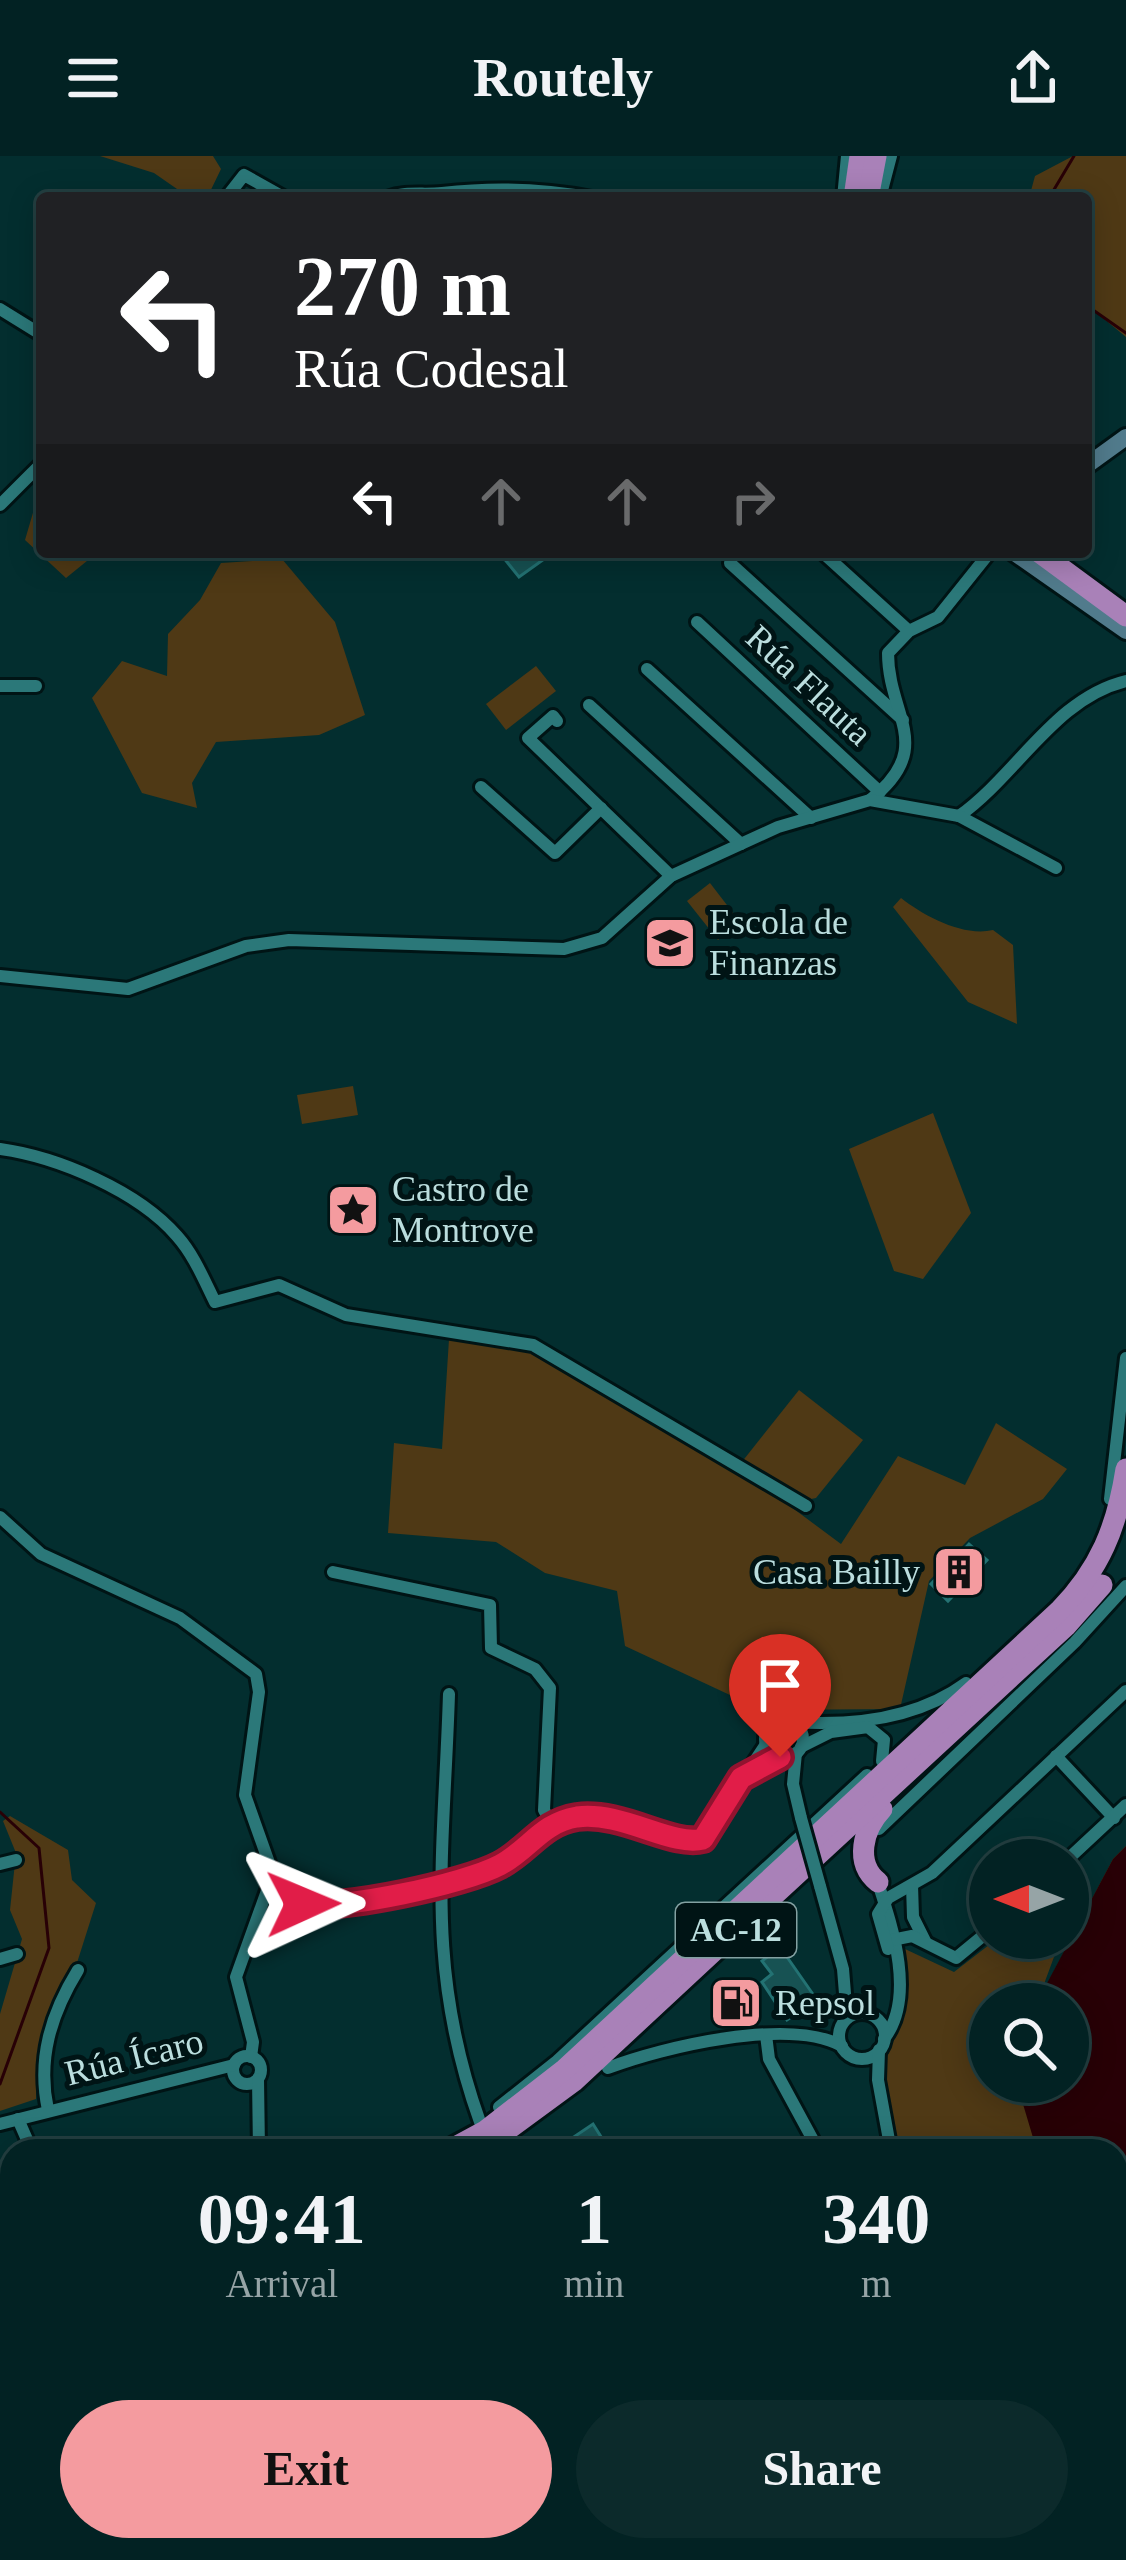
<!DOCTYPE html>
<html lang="en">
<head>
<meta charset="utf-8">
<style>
	:root { --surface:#022223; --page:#0c2a2b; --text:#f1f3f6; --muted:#96a4a6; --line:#233f41; --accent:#f49b9f }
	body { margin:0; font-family:Georgia,serif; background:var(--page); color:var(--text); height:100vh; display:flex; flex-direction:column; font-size:45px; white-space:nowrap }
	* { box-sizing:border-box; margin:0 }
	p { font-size:39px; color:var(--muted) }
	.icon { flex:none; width:66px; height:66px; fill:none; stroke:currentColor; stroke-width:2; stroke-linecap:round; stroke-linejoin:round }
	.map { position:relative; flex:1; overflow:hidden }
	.details { position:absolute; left:0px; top:1983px; width:1128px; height:423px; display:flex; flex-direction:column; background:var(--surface); border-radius:36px 36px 0 0; box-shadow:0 6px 30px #0003,0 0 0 3px var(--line) }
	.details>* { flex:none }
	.hud { position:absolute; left:36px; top:36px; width:1056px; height:366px; border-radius:12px; box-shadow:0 6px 30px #0003,0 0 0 3px var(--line); background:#202124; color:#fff; overflow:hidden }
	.needle { width:78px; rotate:270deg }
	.fabs { position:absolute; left:969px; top:1683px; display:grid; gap:24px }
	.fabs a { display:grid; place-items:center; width:120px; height:120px; border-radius:50%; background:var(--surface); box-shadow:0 6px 30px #0003,0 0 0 3px var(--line); font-size:60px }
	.pin { position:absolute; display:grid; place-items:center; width:102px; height:102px; color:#fff; margin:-123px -51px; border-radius:50% 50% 50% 0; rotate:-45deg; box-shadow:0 0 12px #0007 }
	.pin .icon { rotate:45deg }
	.me { position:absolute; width:132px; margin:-66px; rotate:89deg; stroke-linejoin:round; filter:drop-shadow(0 0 9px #0008) }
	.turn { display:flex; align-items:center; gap:42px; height:252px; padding:0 60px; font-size:54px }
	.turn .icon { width:156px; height:156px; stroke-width:2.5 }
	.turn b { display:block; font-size:84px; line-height:102px }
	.lanes { display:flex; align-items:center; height:114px; padding:0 60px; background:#0003; justify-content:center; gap:60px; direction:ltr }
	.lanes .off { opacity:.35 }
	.eta { display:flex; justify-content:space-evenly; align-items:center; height:204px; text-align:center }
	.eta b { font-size:72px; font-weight:800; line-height:84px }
	.button { display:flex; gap:24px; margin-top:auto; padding:24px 60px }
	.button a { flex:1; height:138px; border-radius:72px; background:var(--accent); color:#111; font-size:48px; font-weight:800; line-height:138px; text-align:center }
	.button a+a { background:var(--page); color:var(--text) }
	header { display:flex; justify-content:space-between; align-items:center; height:156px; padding:0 60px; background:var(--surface); font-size:54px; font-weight:800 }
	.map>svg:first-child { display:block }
	.green { fill:#4f3915; fill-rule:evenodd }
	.water { fill:#280006 }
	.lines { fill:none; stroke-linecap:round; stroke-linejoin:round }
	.stream { stroke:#280006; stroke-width:3 }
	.building { fill:#175253; stroke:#237273; stroke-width:3 }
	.street-casing { stroke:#001415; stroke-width:18 }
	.secondary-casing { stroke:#001415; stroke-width:22 }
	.highway-casing { stroke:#001415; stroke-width:27 }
	.street { stroke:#2b7879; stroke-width:12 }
	.secondary { stroke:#517b8c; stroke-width:16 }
	.highway { stroke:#a981b8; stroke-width:21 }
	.street-bridge-casing { stroke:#001415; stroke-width:18; stroke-linecap:butt }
	.street-bridge { stroke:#2b7879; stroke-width:12 }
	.route-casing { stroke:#92132f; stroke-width:30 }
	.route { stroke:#e11d48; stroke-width:21 }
	.labels { text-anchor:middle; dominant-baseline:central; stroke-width:10; stroke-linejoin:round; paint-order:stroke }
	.shield { fill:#001415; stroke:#83a1a2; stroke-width:3 }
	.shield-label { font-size:33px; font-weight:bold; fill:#bbdede }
	.street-label { font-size:36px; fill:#bbdede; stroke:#001415 }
	.poi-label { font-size:36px; fill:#bbdede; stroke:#001415; text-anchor:start }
</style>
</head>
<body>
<header><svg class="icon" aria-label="menu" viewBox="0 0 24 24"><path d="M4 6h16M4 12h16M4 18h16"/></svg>Routely<svg class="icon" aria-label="share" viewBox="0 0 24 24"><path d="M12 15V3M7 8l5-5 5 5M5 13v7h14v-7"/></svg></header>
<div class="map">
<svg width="1126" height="2404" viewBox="0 0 1126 2404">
	<rect width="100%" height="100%" fill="#032e2f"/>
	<g class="green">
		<polygon points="100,0 213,0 221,13 207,42 190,42 154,17"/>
		<polygon points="1073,0 1126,0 1126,181 1086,148 1086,42 1029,42 1035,20"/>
		<polygon points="42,326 42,396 98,396 66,422 25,384"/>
		<polygon points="282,403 335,466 365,559 319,579 216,586 192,627 197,652 142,637 92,542 122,505 167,520 168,478 200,444 221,407"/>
		<polygon points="536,510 556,535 506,574 486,548"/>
		<polygon points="710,727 740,766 718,784 687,745"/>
		<path d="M901 742C924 760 963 781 993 774L1013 789 1017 868 968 846 893 751Z"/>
		<polygon points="353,930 358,959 302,968 297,939"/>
		<polygon points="933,957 971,1057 923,1123 894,1115 849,993"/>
		<polygon points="449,1183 529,1195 763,1330 841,1388 898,1300 965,1329 996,1267 1067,1313 1043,1343 970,1382 929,1425 900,1553 762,1554 625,1490 617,1435 545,1417 496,1386 388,1377 394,1287 442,1293"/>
		<polygon points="799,1234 863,1284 816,1342 801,1345 741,1307"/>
		<polygon points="10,1660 68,1694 72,1724 96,1747 76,1810 55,1839 37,1907 36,1943 0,1955 0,1858 22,1783 10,1754 16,1697 3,1665"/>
		<path d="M1126 1690V2044L1116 1995H896C894 1966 882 1936 884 1908 889 1857 918 1862 899 1795L905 1793 954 1816 998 1782H1061L1037 1847 1113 1703ZM990 1848H1068V1926H990Z"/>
	</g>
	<polygon class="water" points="1126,1690 1126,2404 878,2404 884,2394 1116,2394 1116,1995 1037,1995 1017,1928 1068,1926 1068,1848 1036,1848 1113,1703"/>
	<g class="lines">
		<g class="stream">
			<polyline points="1049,42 1074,0"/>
			<polyline points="1086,149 1126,177"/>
			<polyline points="0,1656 39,1692 49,1792 0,1928"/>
			<polyline points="0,2398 12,2404"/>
		</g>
	</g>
	<g class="building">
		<polygon points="499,396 554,396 519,421"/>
		<polygon points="969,1388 987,1404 948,1445 931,1428"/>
		<polygon points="780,1791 817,1844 787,1864 762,1826 772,1818 762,1805"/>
		<polygon points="593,1968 610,1995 553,1995"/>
	</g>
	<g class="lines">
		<g class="street-casing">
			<g id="street">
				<polyline points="226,42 244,19 285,42"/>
				<path d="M387 42C407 35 422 39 442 37 493 31 541 32 592 42"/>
				<polyline points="622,42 663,42"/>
				<polyline points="843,42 847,0"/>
				<polyline points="880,42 891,0"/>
				<polyline points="0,153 42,179"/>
				<polyline points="0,349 42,307"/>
				<polyline points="822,396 909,475"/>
				<polyline points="730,407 903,564"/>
				<polyline points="697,466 880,636"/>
				<polyline points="647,513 811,662"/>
				<polyline points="0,530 36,530"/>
				<polyline points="589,549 741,688"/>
				<polyline points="557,565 553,560 528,582 671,720"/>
				<polyline points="481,631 555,697 601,652"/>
				<path d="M870 644C937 591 888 560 888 497L909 475 938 461 990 396"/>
				<path d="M959 660C1017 619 1055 542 1126 525"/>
				<polyline points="0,820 128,833 246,790 289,784 564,793 602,782 671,720 778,671 870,644 959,660 1056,712"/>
				<path d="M0 993C58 1001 138 1035 177 1080 194 1099 204 1124 215 1146L279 1129 346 1159 533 1189 806 1350"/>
				<polyline points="1110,1343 1126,1202"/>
				<polyline points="0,1361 41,1398 180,1462 256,1518 259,1536 245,1639 273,1718 236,1821 253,1886 251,1901"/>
				<polyline points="333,1416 490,1449 491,1492 535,1513 550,1532 544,1654 552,1669"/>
				<path d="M449 1538C444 1698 424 1810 480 1966"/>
				<circle cx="784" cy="1583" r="19"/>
				<path d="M792 1566C852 1570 917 1563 966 1527"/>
				<polyline points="801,1591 831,1576 868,1571 884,1584 882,1605"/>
				<polyline points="796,1597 793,1628 801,1662"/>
				<polyline points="1056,1600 1114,1662"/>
				<polyline points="879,1673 1075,1486 1126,1430"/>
				<polyline points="1067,1704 1126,1649"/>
				<polyline points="0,1708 16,1704"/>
				<path d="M876 1721C891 1767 917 1840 884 1883"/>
				<polyline points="912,1729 913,1761 925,1785"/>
				<polyline points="820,1730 843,1813 847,1862"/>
				<path d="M268 1739C288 1744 310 1752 331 1753 357 1753 478 1721 501 1708 530 1692 541 1666 578 1661 623 1655 671 1691 703 1683L766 1588"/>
				<polyline points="892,1784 912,1780 956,1802 990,1774"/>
				<polyline points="888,1793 878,1758 888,1742 932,1717 1126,1535"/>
				<polyline points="0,1803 17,1798"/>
				<circle cx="862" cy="1880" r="23"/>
				<polyline points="766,1879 769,1903 819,1995"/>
				<polyline points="879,1894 878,1924 891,1995"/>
				<circle cx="247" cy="1914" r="14"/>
				<path d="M608 1912C663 1891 789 1861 842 1890"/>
				<polyline points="258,1923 259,1995"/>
				<polyline points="499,1951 557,1905 867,1619"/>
				<path d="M48 1954C37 1903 51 1858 78 1814"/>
				<polyline points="18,1963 32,1995"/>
				<polyline points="0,1968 234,1909"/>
				<polyline points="0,2023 12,2018"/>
				<polyline points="0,2385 12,2379"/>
				<polyline points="438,2394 445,2404"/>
				<polyline points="630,2404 636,2400"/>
			</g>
		</g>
		<g class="secondary-casing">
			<g id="secondary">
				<polyline points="1086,310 1126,281"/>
				<polyline points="1013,396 1126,475"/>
			</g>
		</g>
		<g class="highway-casing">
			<g id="highway">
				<polyline points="854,42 860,0"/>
				<polyline points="868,42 876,0"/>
				<polyline points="1039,396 1126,460"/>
				<path d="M878 1726C854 1707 863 1673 882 1653"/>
				<polyline points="759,1753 1066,1470 1102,1429"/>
				<polyline points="487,1989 574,1925 731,1779"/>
				<path d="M448 1995 485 1975 565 1913 1059 1455C1100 1413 1117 1371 1126 1313"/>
				<polyline points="0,2208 12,2202"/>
			</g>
		</g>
		<use href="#street" class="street"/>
		<use href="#secondary" class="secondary"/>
		<use href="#highway" class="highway"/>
		<g class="street-bridge-casing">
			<polyline id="street-bridge" points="801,1662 820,1730"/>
		</g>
		<use href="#street-bridge" class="street-bridge"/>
	</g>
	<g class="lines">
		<g class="route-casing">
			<path id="route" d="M303 1748C342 1754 464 1728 500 1709 530 1693 541 1667 577 1661 623 1655 671 1691 703 1683L741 1622 780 1601"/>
		</g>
		<use href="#route" class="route"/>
	</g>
	<defs>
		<g id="school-square" transform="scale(2.7)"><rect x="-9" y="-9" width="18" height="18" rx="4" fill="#f49b9f" stroke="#001415"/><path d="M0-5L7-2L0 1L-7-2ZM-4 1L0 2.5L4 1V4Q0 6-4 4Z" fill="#111"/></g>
		<g id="sight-square" transform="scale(2.7)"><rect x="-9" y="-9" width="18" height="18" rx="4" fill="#f49b9f" stroke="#001415"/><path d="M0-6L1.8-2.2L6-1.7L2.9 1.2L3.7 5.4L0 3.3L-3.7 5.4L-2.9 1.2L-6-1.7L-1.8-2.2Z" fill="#111"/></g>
		<g id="building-square" transform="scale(2.7)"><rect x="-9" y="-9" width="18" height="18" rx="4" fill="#f49b9f" stroke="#001415"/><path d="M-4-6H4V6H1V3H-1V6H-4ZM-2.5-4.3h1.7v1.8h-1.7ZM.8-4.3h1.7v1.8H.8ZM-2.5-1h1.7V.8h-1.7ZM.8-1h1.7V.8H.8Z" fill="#111"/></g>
		<g id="fuel-square" transform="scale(2.7)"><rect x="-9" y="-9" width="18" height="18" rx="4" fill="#f49b9f" stroke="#001415"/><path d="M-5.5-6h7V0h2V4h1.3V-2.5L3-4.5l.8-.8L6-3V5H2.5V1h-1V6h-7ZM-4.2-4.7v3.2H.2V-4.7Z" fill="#111"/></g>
	</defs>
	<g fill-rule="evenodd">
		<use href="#school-square" x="670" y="787"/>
		<use href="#sight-square" x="353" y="1054"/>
		<use href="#building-square" x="959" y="1416"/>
		<use href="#fuel-square" x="736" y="1847"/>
	</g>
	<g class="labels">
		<rect class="shield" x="676" y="1747" width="120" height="54" rx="9"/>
		<g class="shield-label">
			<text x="736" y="1774">AC-12</text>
		</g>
		<g class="street-label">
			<text transform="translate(809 529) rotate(43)">Rúa Flauta</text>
			<text transform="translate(134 1901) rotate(-14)">Rúa Ícaro</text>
		</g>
		<g class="poi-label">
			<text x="709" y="766">Escola de<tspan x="709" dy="41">Finanzas</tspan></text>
			<text x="392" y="1033">Castro de<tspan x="392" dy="41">Montrove</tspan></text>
			<text x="920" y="1416" text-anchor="end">Casa Bailly</text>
			<text x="775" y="1847">Repsol</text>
		</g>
	</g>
</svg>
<div class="fabs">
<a><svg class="needle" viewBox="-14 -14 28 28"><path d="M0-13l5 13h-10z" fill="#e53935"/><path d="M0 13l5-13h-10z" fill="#96a4a6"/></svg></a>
<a><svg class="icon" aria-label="search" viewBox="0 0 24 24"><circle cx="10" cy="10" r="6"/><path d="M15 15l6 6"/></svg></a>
</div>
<div class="pin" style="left:780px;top:1601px;background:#d93025"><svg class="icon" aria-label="arrive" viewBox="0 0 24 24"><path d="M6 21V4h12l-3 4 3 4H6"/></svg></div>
<svg class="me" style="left:303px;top:1748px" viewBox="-20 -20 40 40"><path d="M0-17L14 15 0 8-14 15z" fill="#e11d48" stroke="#fff" stroke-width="4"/></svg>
<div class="hud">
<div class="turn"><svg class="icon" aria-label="left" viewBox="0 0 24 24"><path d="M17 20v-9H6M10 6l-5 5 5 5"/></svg><div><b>270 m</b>Rúa Codesal</div></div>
<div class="lanes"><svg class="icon" aria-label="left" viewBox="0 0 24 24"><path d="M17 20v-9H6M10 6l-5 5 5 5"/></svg><svg class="icon off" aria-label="ahead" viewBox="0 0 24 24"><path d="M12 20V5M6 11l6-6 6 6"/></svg><svg class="icon off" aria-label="ahead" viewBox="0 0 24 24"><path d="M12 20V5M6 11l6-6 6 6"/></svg><svg class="icon off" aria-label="right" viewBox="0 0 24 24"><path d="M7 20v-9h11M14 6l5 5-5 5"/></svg></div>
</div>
<section class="details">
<div class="eta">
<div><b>09:41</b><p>Arrival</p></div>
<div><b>1</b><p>min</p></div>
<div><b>340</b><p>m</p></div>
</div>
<div class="button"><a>Exit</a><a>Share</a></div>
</section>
</div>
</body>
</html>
